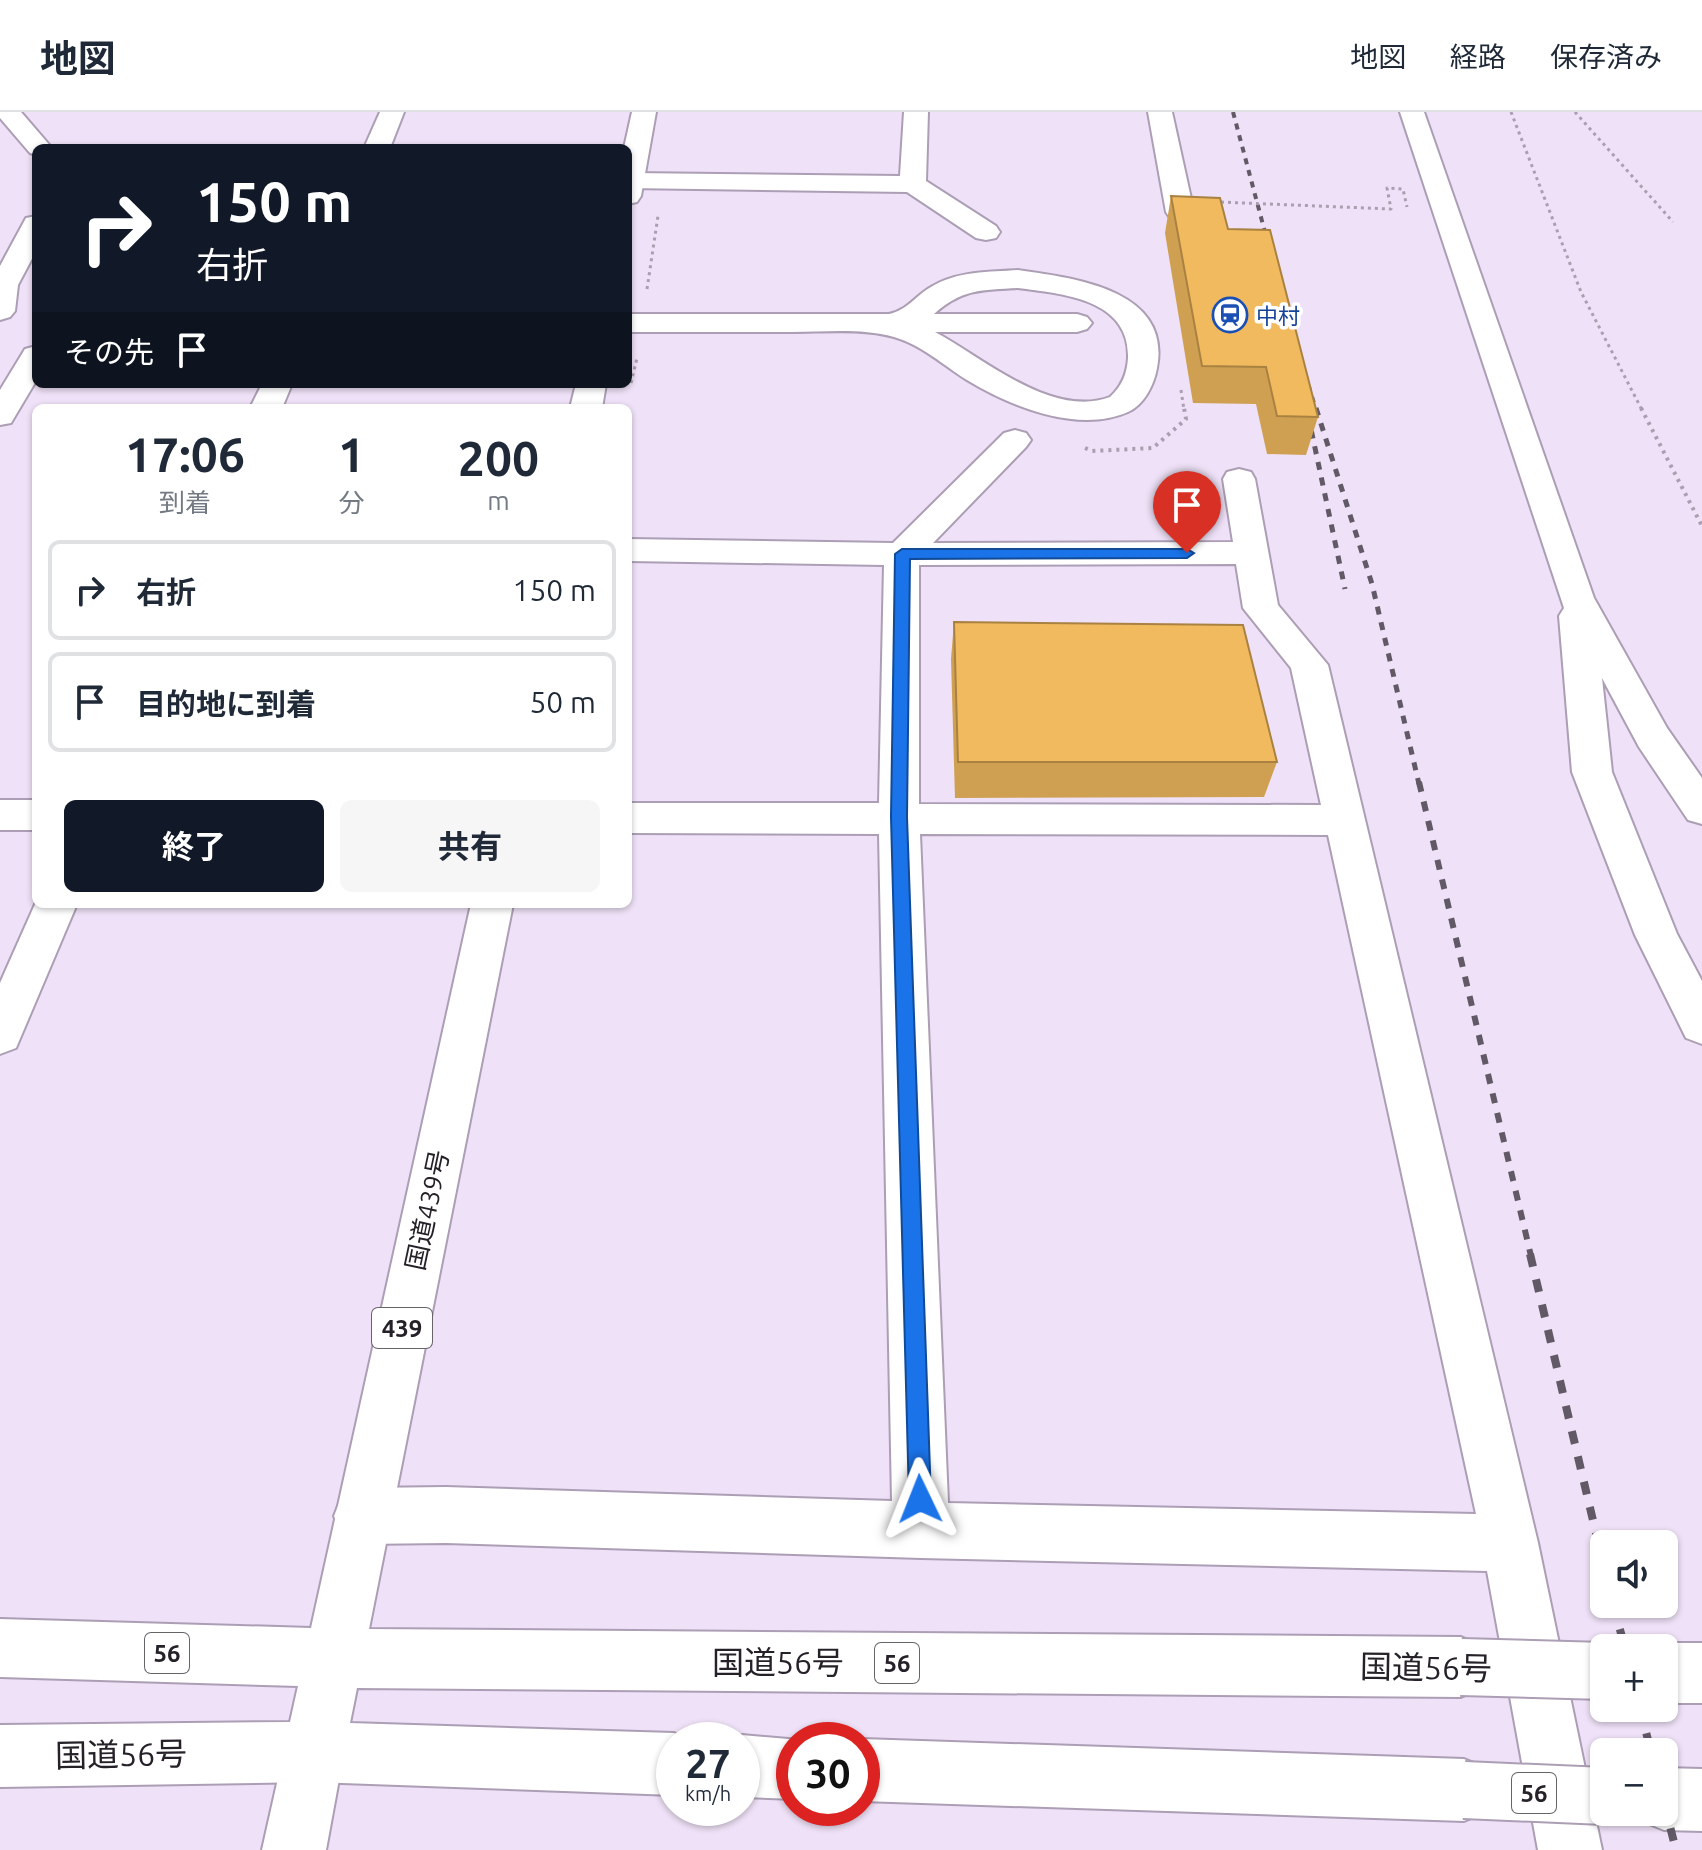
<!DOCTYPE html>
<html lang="ja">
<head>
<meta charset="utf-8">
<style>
	:root { --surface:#fff; --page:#f6f6f7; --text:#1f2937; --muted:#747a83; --line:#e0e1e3; --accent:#111827 }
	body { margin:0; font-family:Ubuntu,"Noto Sans JP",sans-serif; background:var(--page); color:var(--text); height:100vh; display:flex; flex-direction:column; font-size:30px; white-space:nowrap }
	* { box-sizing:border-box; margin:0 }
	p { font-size:26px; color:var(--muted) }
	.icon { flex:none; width:44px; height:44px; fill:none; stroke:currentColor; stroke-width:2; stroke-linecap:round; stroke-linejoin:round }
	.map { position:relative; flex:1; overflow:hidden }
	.panel { position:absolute; left:32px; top:292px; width:600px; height:504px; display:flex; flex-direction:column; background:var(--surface); border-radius:12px; box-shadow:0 2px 6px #0004 }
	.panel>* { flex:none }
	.hud { position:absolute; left:32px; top:32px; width:600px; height:244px; border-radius:12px; box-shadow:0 2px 6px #0004; background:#111827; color:#fff; overflow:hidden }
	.buttons { position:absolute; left:1590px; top:1418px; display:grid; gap:16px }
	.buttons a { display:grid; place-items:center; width:88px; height:88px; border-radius:12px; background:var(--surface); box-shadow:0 2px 6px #0004; font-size:40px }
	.speed { position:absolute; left:656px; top:1610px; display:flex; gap:16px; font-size:40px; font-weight:700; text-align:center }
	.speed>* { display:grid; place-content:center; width:104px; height:104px; border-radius:50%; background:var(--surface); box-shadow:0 2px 6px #0004; line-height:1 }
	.speed small { font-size:20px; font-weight:400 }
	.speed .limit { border:12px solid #d22; background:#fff; color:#111 }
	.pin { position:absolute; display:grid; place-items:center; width:68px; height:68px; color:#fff; margin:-82px -34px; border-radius:50% 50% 50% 0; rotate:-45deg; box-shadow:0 0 8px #0007 }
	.pin .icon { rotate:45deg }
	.me { position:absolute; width:88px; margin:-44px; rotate:358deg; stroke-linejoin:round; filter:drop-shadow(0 0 6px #0008) }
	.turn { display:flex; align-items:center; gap:28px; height:168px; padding:0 32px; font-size:36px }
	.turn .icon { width:104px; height:104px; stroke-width:2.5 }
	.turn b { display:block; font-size:56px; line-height:68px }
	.then { display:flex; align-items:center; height:76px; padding:0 32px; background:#0003; gap:16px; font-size:30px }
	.eta { display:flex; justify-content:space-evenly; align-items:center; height:136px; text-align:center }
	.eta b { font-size:48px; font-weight:700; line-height:56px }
	.action { display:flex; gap:16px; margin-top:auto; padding:16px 32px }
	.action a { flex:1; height:92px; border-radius:12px; background:var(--accent); color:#fff; font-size:32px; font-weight:700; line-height:92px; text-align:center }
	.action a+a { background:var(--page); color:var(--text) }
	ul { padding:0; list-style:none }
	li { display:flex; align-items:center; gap:24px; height:100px; margin:0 16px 12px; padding:0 16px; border:4px solid var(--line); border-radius:12px }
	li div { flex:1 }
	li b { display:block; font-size:30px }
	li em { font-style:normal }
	header { display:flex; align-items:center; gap:48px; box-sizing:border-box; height:112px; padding:0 40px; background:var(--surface); border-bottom:2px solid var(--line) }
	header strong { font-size:38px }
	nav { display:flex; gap:44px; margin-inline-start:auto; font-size:28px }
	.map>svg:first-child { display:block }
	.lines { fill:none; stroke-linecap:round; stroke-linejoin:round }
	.minor-casing { stroke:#ac9eb4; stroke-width:4 }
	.highway-casing { stroke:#ac9eb4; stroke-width:4 }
	.path-far1 { stroke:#aa9fb0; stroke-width:3; stroke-dasharray:3 4; stroke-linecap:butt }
	.path { stroke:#aa9fb0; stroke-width:4; stroke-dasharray:3 5; stroke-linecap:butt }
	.minor { fill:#fff; fill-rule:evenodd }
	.highway { fill:#fff; fill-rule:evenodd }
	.rail-far3 { stroke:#615a66; stroke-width:4; stroke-dasharray:6 6; stroke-linecap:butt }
	.rail-far2 { stroke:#615a66; stroke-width:5; stroke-dasharray:8 8; stroke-linecap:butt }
	.rail-far1 { stroke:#615a66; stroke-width:6; stroke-dasharray:10 10; stroke-linecap:butt }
	.rail { stroke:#615a66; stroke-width:8; stroke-dasharray:13 13; stroke-linecap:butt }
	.highway-bridge-casing { stroke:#ac9eb4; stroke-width:60; stroke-linecap:butt }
	.path-bridge { stroke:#aa9fb0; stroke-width:3; stroke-dasharray:3 4; stroke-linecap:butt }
	.highway-bridge { stroke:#fff; stroke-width:56 }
	.wall { fill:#cfa052 }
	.building { fill:#f1ba5f; stroke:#a98242; stroke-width:2 }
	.route { fill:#1a73e8; stroke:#114b97; stroke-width:2 }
	.labels { text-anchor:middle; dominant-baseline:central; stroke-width:7; stroke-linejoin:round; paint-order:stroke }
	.far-transit-label { font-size:22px; fill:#164399; stroke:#fff; text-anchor:start }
	.shield { fill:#fff; stroke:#676469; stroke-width:2 }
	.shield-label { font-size:24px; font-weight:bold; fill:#262129 }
	.street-label { font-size:26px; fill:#262129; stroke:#fff }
	.near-street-label { font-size:32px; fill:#262129; stroke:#fff }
</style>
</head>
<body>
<header>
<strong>地図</strong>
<nav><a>地図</a><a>経路</a><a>保存済み</a></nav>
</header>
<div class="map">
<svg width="1702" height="1738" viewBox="0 0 1702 1738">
	<rect width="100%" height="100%" fill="#efe1f7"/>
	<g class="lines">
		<g class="minor-casing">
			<g id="minor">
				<polygon points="0,0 21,0 52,36 36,36 36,43 30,41 0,6"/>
				<polygon points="380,0 404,0 390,36 364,36"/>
				<polygon points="904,0 928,0 926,69 996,114 1000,120 996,126 986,128 976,126 907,80 628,76 628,62 631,61 900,64"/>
				<polygon points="1148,0 1172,0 1194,100 1190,106 1170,106 1166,100"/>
				<polygon points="1400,0 1424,0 1594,486 1667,616 1702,666 1702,712 1688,708 1639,635 1602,566 1612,660 1677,822 1702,869 1702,932 1686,926 1635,823 1572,660 1559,504 1564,496"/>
				<polygon points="36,104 36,139 18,173 15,199 10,205 0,208 0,154 26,106"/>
				<path d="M1018 158C1073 166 1172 177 1157 256 1154 273 1144 293 1128 300 1078 322 1010 294 967 268 943 253 922 233 894 225 861 216 825 220 792 220 737 220 683 220 628 220V202H889C908 198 915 184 931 175 956 159 990 160 1018 158ZM1018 176C1063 182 1130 187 1128 246 1127 262 1122 274 1110 285 1052 307 982 245 935 220H1077L1087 217 1092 211 1087 205 1077 202H934C962 177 981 178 1018 176Z"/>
				<polygon points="36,234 36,269 11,311 0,313 0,278 25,237"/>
				<polygon points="262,272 292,272 282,296 250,296"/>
				<path d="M1015 318 1026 321 1031 328 1026 335 933 431 1233 430 1223 367 1227 360 1239 357 1251 360 1255 367 1278 493 1328 553 1538 1431 1602 1738H1538L1487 1459 921 1446 446 1431 362 1432 342 1424 334 1404 342 1384 362 1376 446 1375 892 1389 879 722 628 721V691H879L884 453 628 449V427L893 431 1004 321ZM1236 452 1243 496 1291 556 1321 693 919 692V453ZM920 722 1328 723 1476 1402 948 1391Z"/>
				<rect x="0" y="688" width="36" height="30"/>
				<polygon points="36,790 77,792 16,936 0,942 0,871"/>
				<polygon points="314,1610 336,1618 344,1640 326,1738 262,1738 284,1640 292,1618"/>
			</g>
		</g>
		<g class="highway-casing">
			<g id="highway">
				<polygon points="632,0 656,0 641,84 637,90 628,92 628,36 624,36"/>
				<polygon points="576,272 606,272 602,296 570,296"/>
				<polygon points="471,792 513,792 369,1517 1461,1525 1482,1534 1491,1555 1482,1576 1461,1585 357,1576 350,1611 674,1621 690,1628 674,1628 674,1683 314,1670 0,1675 0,1613 290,1610 298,1574 0,1565 0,1507 311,1516"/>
				<polygon points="1664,1531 1702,1531 1702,1591 1664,1591 1664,1536 1653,1536"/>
				<polygon points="742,1623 800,1628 794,1628 794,1687 742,1685 742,1628 731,1628"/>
				<polygon points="862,1627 1464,1647 1486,1656 1495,1678 1486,1700 1464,1709 862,1689"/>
				<polygon points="1664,1656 1702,1657 1702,1719 1664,1718 1642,1709 1638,1700 1664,1700"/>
			</g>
		</g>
		<g class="path-far1">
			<polyline points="1511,0 1581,180 1642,298"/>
			<polyline points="1575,0 1673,110"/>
			<polyline points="647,177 658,104"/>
			<polyline points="631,271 637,246"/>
			<polyline points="1181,278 1184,298"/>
		</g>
		<g class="path">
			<polyline points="1641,296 1702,414"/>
			<polyline points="1085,336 1092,339 1153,336 1186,307 1184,296"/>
		</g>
		<use href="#minor" class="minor"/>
		<use href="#highway" class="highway"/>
		<g class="rail-far3">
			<polyline points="1233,0 1270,139"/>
			<polyline points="1305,262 1316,298"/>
		</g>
		<g class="rail-far2">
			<polyline points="1316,296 1372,472 1419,672"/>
			<polyline points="1308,303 1345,477"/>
		</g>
		<polyline class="rail-far1" points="1419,670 1531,1144"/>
		<g class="rail">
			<polyline points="1530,1142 1604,1455"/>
			<polyline points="1613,1492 1625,1536"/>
			<polyline points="1640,1596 1651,1640"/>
			<polyline points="1664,1691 1676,1738"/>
		</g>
		<g class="highway-bridge-casing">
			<g id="highway-bridge">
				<polyline points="1461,1555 1604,1559"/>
				<polyline points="1464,1678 1604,1684"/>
			</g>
		</g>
		<polyline class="path-bridge" points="1219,95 1219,90 1391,97 1387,76 1403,77 1407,95"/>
		<use href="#highway-bridge" class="highway-bridge"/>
	</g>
	<g class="wall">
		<polygon points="1171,84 1318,305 1306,343 1267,342 1256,292 1193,291 1165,121"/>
		<polygon points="954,510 1277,650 1264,685 955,686 951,547"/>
	</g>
	<g class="building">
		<polygon points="1171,84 1220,86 1228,117 1270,118 1318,305 1277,304 1266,255 1202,254"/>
		<polygon points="954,510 1243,513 1277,650 958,650"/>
	</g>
	<polygon class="route" points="902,437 1187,437 1194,441 1187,446 910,447 907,705 931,1387 928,1395 920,1398 912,1395 909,1387 891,705 895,442"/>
	<defs>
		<g id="station-ring" transform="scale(1.8)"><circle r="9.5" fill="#fff" stroke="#1a4fb4" stroke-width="1.5"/><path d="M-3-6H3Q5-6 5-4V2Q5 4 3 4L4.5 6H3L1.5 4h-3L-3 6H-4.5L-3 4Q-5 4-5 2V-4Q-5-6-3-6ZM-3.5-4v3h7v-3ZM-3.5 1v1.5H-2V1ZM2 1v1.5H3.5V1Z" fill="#1a4fb4"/></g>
	</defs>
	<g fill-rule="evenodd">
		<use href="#station-ring" x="1230" y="203"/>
	</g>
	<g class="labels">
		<g class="far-transit-label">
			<text x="1256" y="203">中村</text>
		</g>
		<g class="shield">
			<rect x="372" y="1196" width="60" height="40" rx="6"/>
			<rect x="145" y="1521" width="44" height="40" rx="6"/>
			<rect x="875" y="1531" width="44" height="40" rx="6"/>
			<rect x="1512" y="1661" width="44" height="40" rx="6"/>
		</g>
		<g class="shield-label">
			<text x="402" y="1216">439</text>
			<text x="167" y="1541">56</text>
			<text x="897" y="1551">56</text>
			<text x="1534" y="1681">56</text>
		</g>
		<g class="street-label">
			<text transform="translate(427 1098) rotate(-78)">国道439号</text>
		</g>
		<g class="near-street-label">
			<text x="778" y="1550">国道56号</text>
			<text transform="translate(1426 1555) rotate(1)">国道56号</text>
			<text transform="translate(121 1642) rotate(-1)">国道56号</text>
		</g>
	</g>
</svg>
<div class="buttons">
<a><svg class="icon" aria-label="sound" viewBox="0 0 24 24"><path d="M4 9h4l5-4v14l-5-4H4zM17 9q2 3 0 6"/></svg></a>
<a>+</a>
<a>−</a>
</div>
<div class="speed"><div>27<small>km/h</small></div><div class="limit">30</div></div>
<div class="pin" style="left:1187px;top:441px;background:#d93025"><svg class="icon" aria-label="arrive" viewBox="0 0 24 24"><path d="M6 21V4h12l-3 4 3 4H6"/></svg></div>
<svg class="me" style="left:920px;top:1387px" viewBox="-20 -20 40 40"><path d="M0-17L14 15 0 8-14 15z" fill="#1a73e8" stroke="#fff" stroke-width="4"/></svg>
<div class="hud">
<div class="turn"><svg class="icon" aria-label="right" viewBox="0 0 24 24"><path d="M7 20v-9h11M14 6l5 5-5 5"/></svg><div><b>150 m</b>右折</div></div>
<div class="then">その先<svg class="icon" aria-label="arrive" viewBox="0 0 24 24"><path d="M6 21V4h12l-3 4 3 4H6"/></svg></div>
</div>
<section class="panel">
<div class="eta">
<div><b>17:06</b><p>到着</p></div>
<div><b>1</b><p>分</p></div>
<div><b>200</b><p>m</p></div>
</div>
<ul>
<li><svg class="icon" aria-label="right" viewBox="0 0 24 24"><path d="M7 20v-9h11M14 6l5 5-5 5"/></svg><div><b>右折</b></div><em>150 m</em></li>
<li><svg class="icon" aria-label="arrive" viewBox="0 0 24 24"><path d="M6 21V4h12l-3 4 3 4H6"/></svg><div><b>目的地に到着</b></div><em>50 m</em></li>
</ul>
<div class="action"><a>終了</a><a>共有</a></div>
</section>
</div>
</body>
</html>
